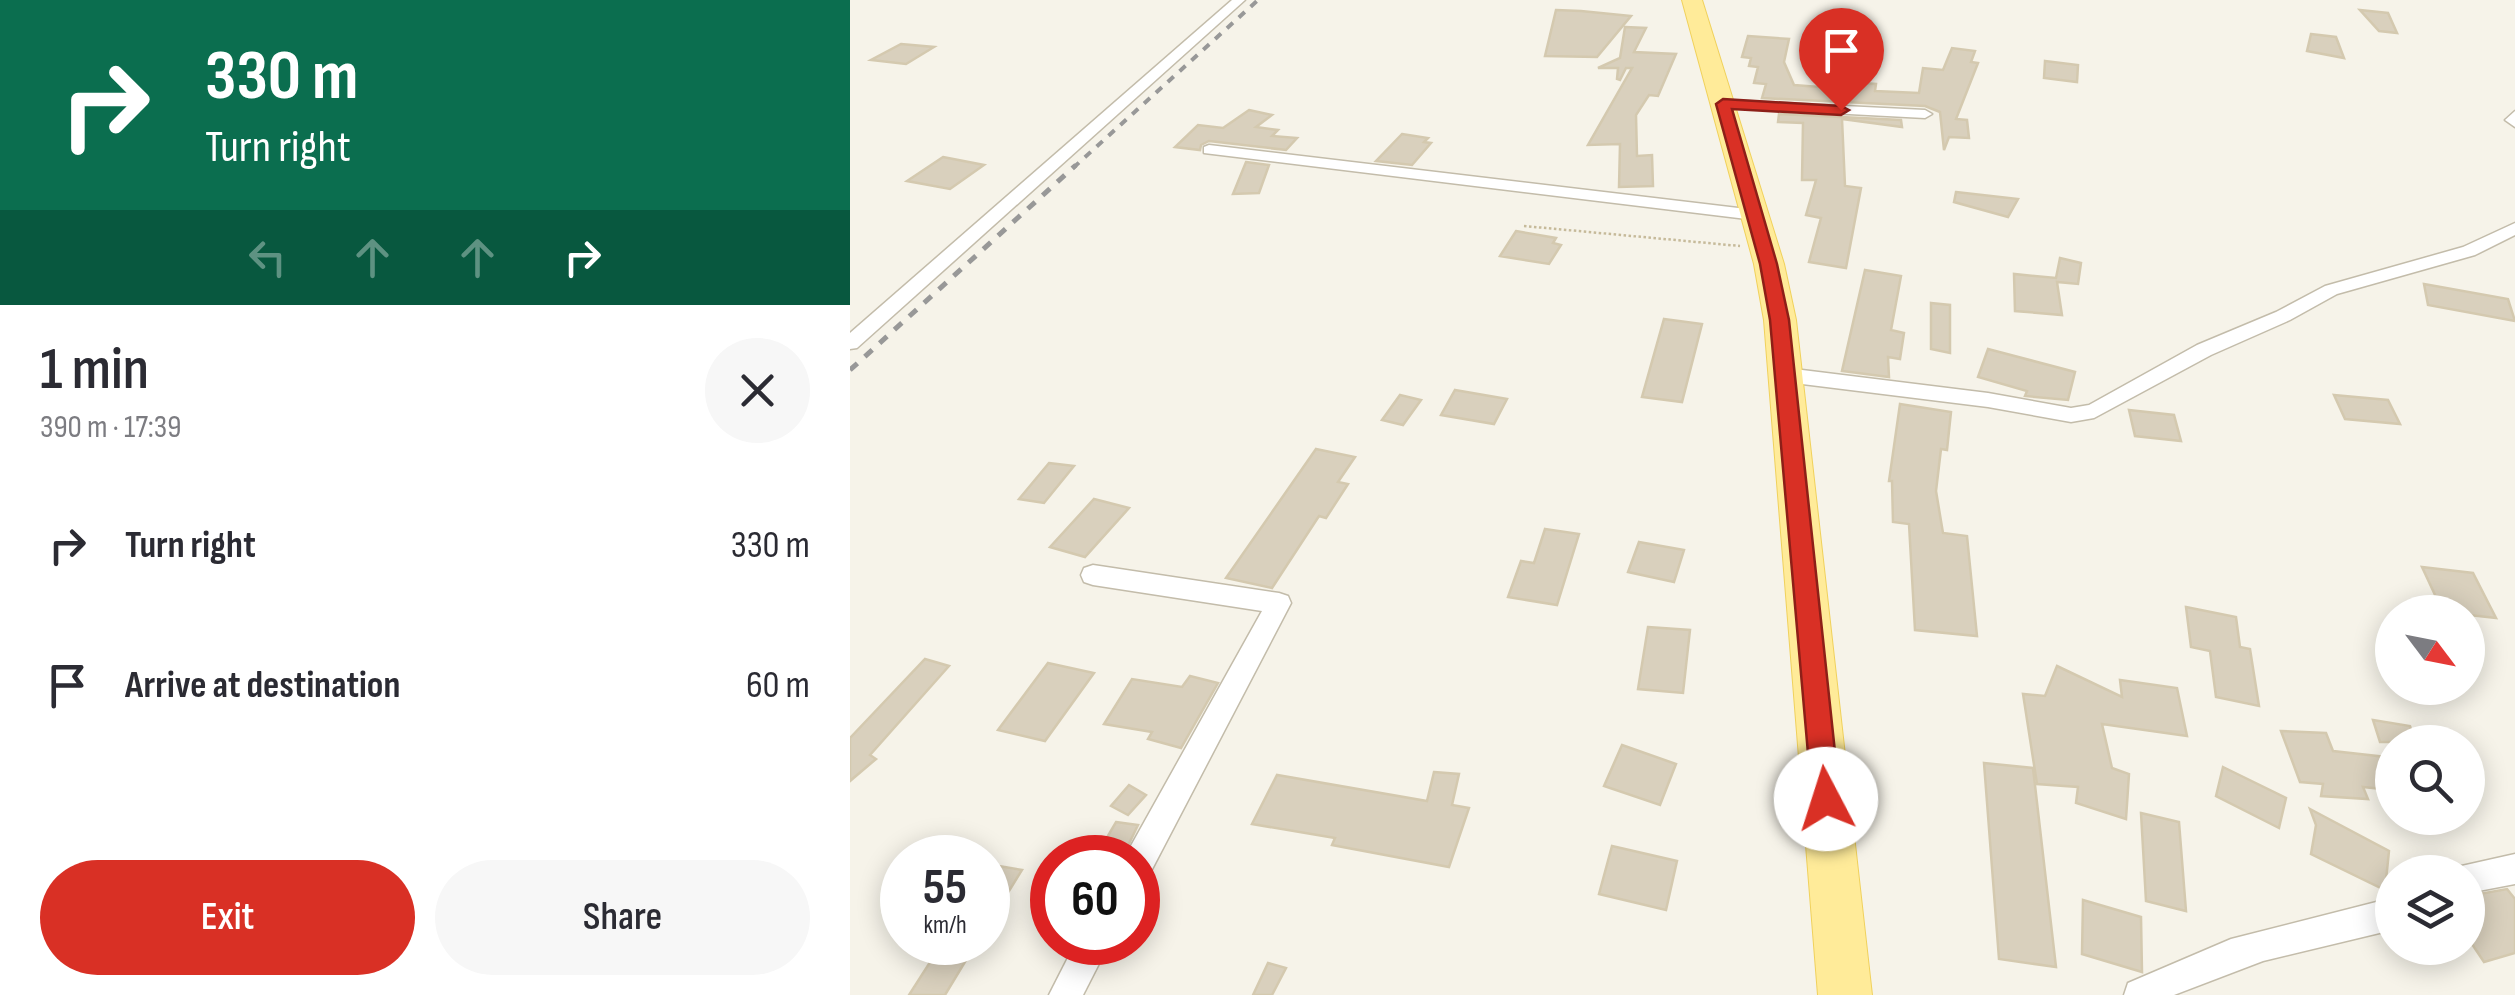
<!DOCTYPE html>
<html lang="en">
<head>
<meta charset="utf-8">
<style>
	:root { --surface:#fff; --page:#f7f7f7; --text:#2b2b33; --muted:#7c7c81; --accent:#d93025 }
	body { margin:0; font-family:"Sofia Sans Condensed",sans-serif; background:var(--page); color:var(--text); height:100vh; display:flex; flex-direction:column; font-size:38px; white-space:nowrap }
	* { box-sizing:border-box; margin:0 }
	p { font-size:32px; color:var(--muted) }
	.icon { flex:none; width:55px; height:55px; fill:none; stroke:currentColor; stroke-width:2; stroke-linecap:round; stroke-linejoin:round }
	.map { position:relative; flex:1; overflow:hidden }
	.details { display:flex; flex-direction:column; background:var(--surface); width:850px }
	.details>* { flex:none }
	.top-card { background:#0b6e4f; color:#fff; overflow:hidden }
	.needle { width:65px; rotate:122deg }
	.buttons { position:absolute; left:1525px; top:595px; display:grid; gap:20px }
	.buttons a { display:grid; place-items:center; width:110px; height:110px; border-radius:50%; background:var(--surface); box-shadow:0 5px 25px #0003; font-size:50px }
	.speed { position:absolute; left:30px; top:835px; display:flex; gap:20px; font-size:50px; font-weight:700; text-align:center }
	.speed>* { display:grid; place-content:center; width:130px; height:130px; border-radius:50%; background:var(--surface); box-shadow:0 5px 25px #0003; line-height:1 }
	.speed small { font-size:25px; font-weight:400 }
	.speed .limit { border:15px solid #d22; background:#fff; color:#111 }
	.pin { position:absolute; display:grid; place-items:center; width:85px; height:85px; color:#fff; margin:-102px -42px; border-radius:50% 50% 50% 0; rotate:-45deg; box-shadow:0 0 10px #0007 }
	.pin .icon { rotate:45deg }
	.me { position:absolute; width:110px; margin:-55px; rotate:355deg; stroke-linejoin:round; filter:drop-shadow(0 0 8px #0008) }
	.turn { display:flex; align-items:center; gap:35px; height:210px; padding:0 40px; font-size:45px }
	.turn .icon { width:130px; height:130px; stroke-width:2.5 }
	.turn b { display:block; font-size:70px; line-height:85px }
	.lanes { display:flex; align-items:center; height:95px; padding:0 40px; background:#0003; justify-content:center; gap:50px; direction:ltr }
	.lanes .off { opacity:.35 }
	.round { display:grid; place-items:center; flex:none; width:105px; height:105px; border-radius:52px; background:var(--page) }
	.head { display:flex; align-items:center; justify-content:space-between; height:170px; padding:0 40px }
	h1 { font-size:60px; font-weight:600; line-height:75px }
	.action { display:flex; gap:20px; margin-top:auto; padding:20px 40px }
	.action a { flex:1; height:115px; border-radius:60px; background:var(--accent); color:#fff; font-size:40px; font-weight:600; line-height:115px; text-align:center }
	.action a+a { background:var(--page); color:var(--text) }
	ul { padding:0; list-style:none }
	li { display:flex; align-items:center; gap:30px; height:140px; padding:0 40px }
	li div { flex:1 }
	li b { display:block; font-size:38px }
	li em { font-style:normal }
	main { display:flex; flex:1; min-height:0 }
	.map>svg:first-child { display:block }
	.building { fill:#d9d0bd; stroke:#d4c9af; stroke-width:2.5 }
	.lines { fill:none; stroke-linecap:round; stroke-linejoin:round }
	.street-casing { stroke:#c3bcaa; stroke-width:3 }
	.primary-casing { stroke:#f0d15c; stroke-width:2 }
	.path { stroke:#c6ba9a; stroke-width:2.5; stroke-dasharray:2.5 2.5; stroke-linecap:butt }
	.street { fill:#fff; fill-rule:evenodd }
	.primary { fill:#ffeb99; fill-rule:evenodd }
	.rail-far1 { stroke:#989898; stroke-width:4; stroke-dasharray:8 8; stroke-linecap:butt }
	.rail { stroke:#989898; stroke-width:5; stroke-dasharray:10 10; stroke-linecap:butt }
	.route { fill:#d93025; stroke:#8d1f18; stroke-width:2.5 }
</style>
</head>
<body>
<main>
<section class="details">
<div class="top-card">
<div class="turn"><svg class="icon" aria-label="right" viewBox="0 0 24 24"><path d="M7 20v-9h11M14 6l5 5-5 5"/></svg><div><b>330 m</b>Turn right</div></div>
<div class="lanes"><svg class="icon off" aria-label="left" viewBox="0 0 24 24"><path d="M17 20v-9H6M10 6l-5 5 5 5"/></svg><svg class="icon off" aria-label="ahead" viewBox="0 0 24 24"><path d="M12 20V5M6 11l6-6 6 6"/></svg><svg class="icon off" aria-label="ahead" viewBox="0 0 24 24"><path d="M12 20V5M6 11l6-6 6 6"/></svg><svg class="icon" aria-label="right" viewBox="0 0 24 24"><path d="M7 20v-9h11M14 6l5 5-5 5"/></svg></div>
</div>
<div class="head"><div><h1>1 min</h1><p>390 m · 17:39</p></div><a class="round"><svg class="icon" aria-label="close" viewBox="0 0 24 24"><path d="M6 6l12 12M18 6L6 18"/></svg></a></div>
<ul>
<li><svg class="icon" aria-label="right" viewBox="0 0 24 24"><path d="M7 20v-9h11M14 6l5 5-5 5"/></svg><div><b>Turn right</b></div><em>330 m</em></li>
<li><svg class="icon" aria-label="arrive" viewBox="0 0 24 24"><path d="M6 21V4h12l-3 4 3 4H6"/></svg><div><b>Arrive at destination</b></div><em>60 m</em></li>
</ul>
<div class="action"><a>Exit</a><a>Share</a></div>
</section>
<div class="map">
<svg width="1665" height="995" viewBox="0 0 1665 995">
	<rect width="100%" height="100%" fill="#f6f3e9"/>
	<g class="building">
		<polygon points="706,10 731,11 781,16 747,57 695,56"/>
		<polygon points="1510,10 1538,13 1547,33 1529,31"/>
		<polygon points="775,27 796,28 784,52 826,54 808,96 799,95 786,115 787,156 802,155 803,186 769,187 770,144 738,145 782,68 776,68 770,80 767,79 768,68 748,68 770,58"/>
		<polygon points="1461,34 1486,37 1494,58 1457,51"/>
		<polygon points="898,36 939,39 934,62 944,85 995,89 997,82 1026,84 1025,91 1069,93 1073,68 1093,70 1102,48 1125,51 1121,62 1128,63 1106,119 1117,120 1119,138 1099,137 1094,150 1090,112 1075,106 912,98 916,84 904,83 908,67 899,66 901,58 892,57"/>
		<polygon points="51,44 84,47 56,64 21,60"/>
		<polygon points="1195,61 1228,65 1227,82 1194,78"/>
		<polygon points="399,110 422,115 406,127 428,130 422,136 447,138 436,150 359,141 351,145 350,150 325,147 348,125 373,128"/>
		<polygon points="929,114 1051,120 1052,127 992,119 995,186 1011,188 996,268 959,262 971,218 956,215 966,180 952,180 953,123 928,122"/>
		<polygon points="552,134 578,138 574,142 581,143 562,165 526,161"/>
		<polygon points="93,157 134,165 100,189 57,181"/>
		<polygon points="396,162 419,165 409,193 383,194"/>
		<polygon points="1106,192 1168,199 1158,217 1104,202"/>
		<polygon points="666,231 706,238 703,243 711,245 699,264 650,256"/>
		<polygon points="1210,258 1231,263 1228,284 1207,282 1212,315 1165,311 1164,274 1206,278"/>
		<polygon points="1015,270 1051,276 1041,330 1054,333 1050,359 1038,357 1039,377 992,371"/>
		<polygon points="1574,284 1658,299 1665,321 1578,305"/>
		<polygon points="1081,303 1100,305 1100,353 1081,349"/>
		<polygon points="814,319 852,324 832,402 792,397"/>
		<polygon points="1138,349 1225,372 1218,400 1175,396 1177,391 1128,377"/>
		<polygon points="605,390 657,399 644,424 591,415"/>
		<polygon points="550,395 571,400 553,425 532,420"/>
		<polygon points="1484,395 1538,400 1550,424 1495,419"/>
		<polygon points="1050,404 1101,412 1097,450 1091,449 1086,491 1093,533 1117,536 1127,636 1065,630 1059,524 1043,522 1042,481 1039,481"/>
		<polygon points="1279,410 1324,415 1331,441 1285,436"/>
		<polygon points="466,449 505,457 488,482 498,484 476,518 469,516 422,588 376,578"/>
		<polygon points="199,463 224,466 194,503 169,499"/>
		<polygon points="244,499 279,508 235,557 200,547"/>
		<polygon points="695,529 729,534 707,605 658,597 671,561 684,563"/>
		<polygon points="789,542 834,550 824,582 778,572"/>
		<polygon points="1572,567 1623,573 1646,618 1593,612"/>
		<polygon points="1336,607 1386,617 1390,647 1400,649 1409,706 1366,697 1360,651 1341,647"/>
		<polygon points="798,627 840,630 833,693 788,689"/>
		<polygon points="75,659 99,666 20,755 26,759 0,781 0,738"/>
		<polygon points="198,663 244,673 195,741 148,730"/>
		<polygon points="1207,666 1272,697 1270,680 1327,688 1337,736 1252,724 1262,768 1279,774 1276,819 1226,803 1228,787 1187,784 1173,694 1195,696"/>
		<polygon points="340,676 368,683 331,748 298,739 302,732 254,724 282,679 332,687"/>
		<polygon points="1523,720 1560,726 1566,742 1530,742"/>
		<polygon points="1431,731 1476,733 1483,751 1536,757 1542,773 1542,790 1513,787 1518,799 1471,796 1473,784 1450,782"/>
		<polygon points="772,745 826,764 810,805 754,786"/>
		<polygon points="1134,763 1183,768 1206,967 1149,959"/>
		<polygon points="1373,767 1436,798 1429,828 1366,796"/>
		<polygon points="584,772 609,774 602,805 619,808 599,867 482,845 485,838 402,824 427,775 577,801"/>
		<polygon points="279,785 296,795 278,815 261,806"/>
		<polygon points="1460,809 1539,851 1535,890 1461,854 1466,825"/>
		<polygon points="1291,813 1329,822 1336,911 1296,901"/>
		<polygon points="266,822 288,825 272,858 245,858"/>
		<polygon points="762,846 827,861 816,910 749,894"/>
		<polygon points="143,865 172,870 138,925 138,872"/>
		<polygon points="1657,889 1665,899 1665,953 1634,962 1618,938 1618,896"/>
		<polygon points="1233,900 1291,917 1292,972 1232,954"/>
		<polygon points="93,942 127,942 95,995 59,995"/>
		<polygon points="418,963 436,968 422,995 403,995"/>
	</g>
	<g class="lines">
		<g class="street-casing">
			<g id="street">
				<polygon points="382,0 395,0 7,348 0,349 0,333"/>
				<polygon points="873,100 1075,110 1082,114 1075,118 868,107 866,104"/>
				<polygon points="1665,111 1665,127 1655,120"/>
				<polygon points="359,145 905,210 913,215 905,220 354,153 354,147"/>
				<polygon points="1665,223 1665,235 1625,255 1487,294 1440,320 1361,355 1244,418 1221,422 1138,407 936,382 926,375 936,368 1138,393 1221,408 1239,405 1347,345 1426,312 1475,286 1613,247"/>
				<polygon points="243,565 429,593 438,596 441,603 299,875 288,879 288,858 276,858 277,853 412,611 243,585 234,582 231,575 234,568"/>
				<polygon points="1665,854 1665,884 1618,893 1618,872 1605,872 1607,867"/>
				<polygon points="1542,898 1542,930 1413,961 1324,995 1274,995 1278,983 1381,939"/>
				<polygon points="226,942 260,942 233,995 199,995"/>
			</g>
		</g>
		<g class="primary-casing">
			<polygon id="primary" points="832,0 852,0 934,264 946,320 1022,995 968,995 914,320 904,264"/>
		</g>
		<polyline class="path" points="674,226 890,246"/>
		<use href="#street" class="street"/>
		<use href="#primary" class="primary"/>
		<polyline class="rail-far1" points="223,168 408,0"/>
		<polyline class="rail" points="0,370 226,165"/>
	</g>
	<polygon class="route" points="873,99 991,106 999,110 991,115 882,109 927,264 939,320 990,799 986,809 976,813 966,809 962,799 920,320 910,264 866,104"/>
</svg>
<div class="buttons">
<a><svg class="needle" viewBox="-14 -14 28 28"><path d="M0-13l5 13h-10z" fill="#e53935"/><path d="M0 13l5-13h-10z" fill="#7c7c81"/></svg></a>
<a><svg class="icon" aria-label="search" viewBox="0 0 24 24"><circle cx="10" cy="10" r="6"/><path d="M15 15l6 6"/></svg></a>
<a><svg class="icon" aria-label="layers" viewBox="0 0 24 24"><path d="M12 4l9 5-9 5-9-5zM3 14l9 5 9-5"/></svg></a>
</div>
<div class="speed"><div>55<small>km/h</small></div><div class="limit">60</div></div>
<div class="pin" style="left:991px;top:110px;background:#d93025"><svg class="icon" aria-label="arrive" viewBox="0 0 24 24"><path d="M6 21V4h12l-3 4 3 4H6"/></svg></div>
<svg class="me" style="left:976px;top:799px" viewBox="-20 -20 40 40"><circle r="19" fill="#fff"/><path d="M0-13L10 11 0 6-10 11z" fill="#d93025"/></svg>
</div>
</main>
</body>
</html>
